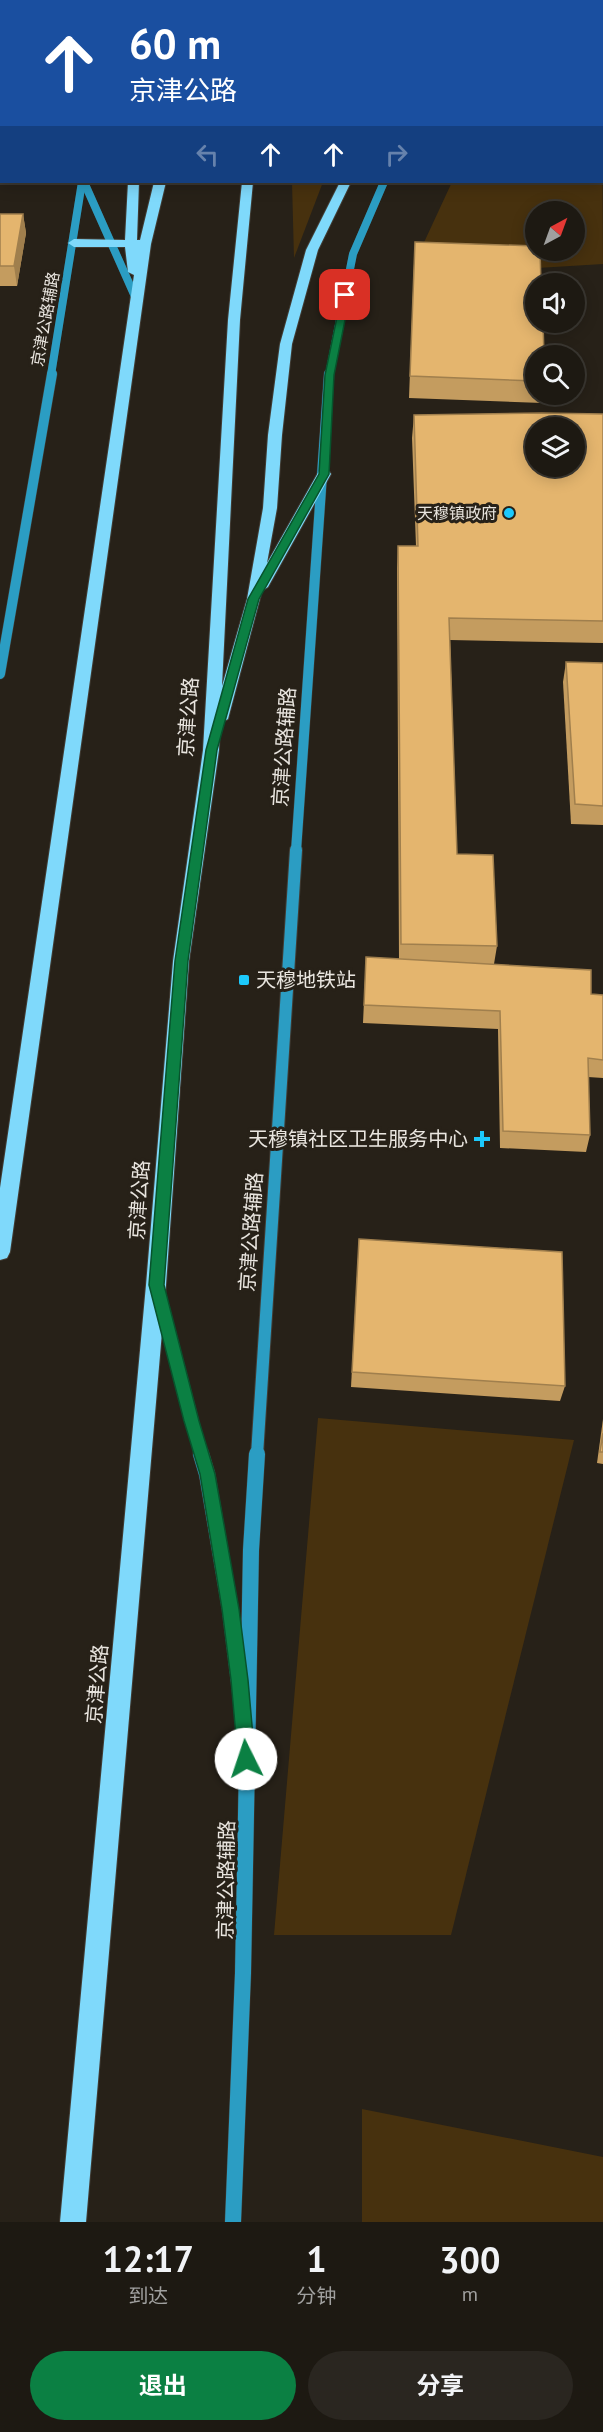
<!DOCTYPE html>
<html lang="zh">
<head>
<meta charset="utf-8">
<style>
	:root { --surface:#1d1912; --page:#2a2620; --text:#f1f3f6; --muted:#a0a09f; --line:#3b3832; --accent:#0b8043 }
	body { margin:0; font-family:"PT Sans","Noto Sans SC",sans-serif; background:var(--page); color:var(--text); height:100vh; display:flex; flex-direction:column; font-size:22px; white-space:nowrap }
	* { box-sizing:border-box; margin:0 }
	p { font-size:20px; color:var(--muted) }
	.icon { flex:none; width:33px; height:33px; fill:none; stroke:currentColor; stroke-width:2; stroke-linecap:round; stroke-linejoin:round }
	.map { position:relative; height:2222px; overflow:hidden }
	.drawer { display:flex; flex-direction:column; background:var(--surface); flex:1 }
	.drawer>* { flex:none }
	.top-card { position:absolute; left:0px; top:0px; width:603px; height:183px; box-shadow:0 3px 15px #0003,0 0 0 2px var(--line); background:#1a4fa0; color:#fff; overflow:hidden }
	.needle { width:39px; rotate:41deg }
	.tools { position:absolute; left:525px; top:201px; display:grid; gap:12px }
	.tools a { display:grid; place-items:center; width:60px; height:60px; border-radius:50%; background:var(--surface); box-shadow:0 3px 15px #0003,0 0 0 2px var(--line); font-size:30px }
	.pin { position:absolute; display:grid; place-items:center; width:51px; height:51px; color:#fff; margin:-26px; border-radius:12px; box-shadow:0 3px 9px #0006 }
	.me { position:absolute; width:66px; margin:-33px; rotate:356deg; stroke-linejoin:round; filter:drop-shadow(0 0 4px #0008) }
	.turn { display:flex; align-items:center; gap:21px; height:126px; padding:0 30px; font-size:27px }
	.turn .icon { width:78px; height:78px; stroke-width:2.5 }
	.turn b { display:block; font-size:42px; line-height:51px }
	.lanes { display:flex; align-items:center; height:57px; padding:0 30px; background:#0003; justify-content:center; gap:30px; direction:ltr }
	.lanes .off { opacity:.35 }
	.eta { display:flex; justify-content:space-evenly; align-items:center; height:102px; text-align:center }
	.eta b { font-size:36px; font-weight:700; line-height:42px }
	.button { display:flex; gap:12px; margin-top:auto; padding:12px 30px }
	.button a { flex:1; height:69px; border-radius:36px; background:var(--accent); color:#fff; font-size:24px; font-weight:700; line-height:69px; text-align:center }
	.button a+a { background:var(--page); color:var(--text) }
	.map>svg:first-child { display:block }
	.green { fill:#47310e; fill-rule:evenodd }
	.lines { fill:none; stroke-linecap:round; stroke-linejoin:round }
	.secondary-far3-casing { stroke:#423c34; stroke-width:8 }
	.secondary-far2-casing { stroke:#423c34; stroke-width:11 }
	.secondary-far1-casing { stroke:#423c34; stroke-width:14 }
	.secondary-casing { stroke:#423c34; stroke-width:17 }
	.highway-casing { stroke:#423c34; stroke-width:2 }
	.secondary-far3 { stroke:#2b9dc3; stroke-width:8 }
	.secondary-far2 { stroke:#2b9dc3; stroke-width:10 }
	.secondary-far1 { stroke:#2b9dc3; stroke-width:12 }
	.secondary { stroke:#2b9dc3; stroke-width:16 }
	.highway { fill:#7fd9fb; fill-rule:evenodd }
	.wall { fill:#c49c5f }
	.shaded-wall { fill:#a07f4d }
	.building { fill:#e4b56e; stroke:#a07f4d; stroke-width:1.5; fill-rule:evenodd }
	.route { fill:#0b8043; stroke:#07532c; stroke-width:1.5 }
	.poi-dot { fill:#1cc9fc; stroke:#272118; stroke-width:2 }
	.labels { text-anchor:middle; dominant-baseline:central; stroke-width:6; stroke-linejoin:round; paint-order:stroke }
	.far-street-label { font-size:16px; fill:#e9e5df; stroke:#272118 }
	.far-poi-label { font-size:16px; fill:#e9e5df; stroke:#272118; text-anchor:end }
	.street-label { font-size:20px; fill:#e9e5df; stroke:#272118 }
	.poi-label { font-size:20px; fill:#e9e5df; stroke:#272118; text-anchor:start }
</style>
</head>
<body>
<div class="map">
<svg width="603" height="2222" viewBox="0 0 603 2222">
	<rect width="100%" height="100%" fill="#272118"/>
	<g class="green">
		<path d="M602 80 603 264 537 268 414 264 452 182H602ZM536 212H574V250H536Z"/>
		<polygon points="292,182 323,182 294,258"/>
		<polygon points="318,1418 574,1440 451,1935 274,1935"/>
		<polygon points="362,2109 603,2157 603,2222 362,2222"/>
	</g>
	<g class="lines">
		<g class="secondary-far3-casing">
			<g id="secondary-far3">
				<polyline points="540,2 543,0"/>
				<polyline points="84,182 137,301"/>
				<polyline points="51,375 82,182"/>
				<polyline points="329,375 353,254 384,182"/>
			</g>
		</g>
		<g class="secondary-far2-casing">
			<g id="secondary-far2">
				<polyline points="0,674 52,374"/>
				<polyline points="296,851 329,374"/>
			</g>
		</g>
		<g class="secondary-far1-casing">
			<g id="secondary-far1">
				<polyline points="160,1297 201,1455"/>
				<polyline points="257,1455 296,850"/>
			</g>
		</g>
		<g class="secondary-casing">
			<g id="secondary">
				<polyline points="201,1454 207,1474 230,1609 242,1706"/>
				<polyline points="233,2222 243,1973 251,1550 257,1454"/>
			</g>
		</g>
		<g class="highway-casing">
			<g id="highway">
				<polygon points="102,0 112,0 113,2 103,2"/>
				<polygon points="190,0 200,0 189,2"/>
				<rect x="259" y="0" width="10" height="2"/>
				<polygon points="500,0 512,0 499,2"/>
				<polygon points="128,182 139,182 137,240 140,240 154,182 166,182 151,244 10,1252 7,1258 0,1260 0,1188 134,275 128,272 125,247 74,247 68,243 74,239 125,240"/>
				<polygon points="242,182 253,182 240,320 222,686 247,599 263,508 268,435 280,344 306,250 340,182 351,182 318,250 292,344 282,435 277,508 267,563 319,471 329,471 331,474 268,587 262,591 228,719 220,724 219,750 189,961 166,1285 86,2222 60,2222 146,1285 173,961 203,750 228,320"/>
			</g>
		</g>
		<use href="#secondary-far3" class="secondary-far3"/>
		<use href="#secondary-far2" class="secondary-far2"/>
		<use href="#secondary-far1" class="secondary-far1"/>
		<use href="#secondary" class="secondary"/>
		<use href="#highway" class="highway"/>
	</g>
	<g class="wall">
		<polygon points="0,214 23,214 26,233 17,286 0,286"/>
		<polygon points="414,264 536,356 536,394 543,394 542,403 409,398"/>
		<polygon points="603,414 603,643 450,640 457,854 497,946 494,964 591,994 603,995 603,1078 588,1077 590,1135 586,1152 500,1148 498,1029 363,1023 366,957 399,959 397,568 398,546 416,546 412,438 414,415"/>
		<polygon points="566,662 603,663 603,825 571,824 563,682"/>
		<polygon points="359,1239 565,1386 560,1401 351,1387"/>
		<polygon points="603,1419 603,1464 597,1463"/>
	</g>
	<polygon class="shaded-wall" points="23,214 26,233 17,286 14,266"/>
	<g class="building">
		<polygon points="0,214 23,214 14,266 0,266"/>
		<polygon points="415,242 536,246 536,250 540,250 541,284 536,284 536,322 543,322 544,356 536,356 536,381 410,376"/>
		<path d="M542 413 603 414V621L449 618 457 854 493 855 497 946 401 944 398 546H418L414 415ZM536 428H574V466H536Z"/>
		<polygon points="566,662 603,663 603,806 575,804"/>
		<polygon points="366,957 591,970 591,994 603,995 603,1060 588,1058 590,1135 503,1131 500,1011 364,1005"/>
		<polygon points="359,1239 562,1252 565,1386 352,1372"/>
		<polygon points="603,1433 603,1452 600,1452"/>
	</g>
	<polygon class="route" points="342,293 350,295 334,375 329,474 259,599 217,750 188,961 164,1285 199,1421 215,1474 239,1609 248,1680 255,1759 252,1765 246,1767 240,1765 238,1759 231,1680 222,1609 200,1474 184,1421 149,1285 175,961 206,750 248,599 319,474 325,375"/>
	<g class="poi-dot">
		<circle cx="509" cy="513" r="6"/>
		<rect x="238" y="974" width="12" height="12" rx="3"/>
		<path d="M479 1130h6v6h6v6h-6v6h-6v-6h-6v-6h6z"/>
	</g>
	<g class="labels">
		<g class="far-street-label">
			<text transform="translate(45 319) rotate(-80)">京津公路辅路</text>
		</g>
		<g class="far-poi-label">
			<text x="497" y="513">天穆镇政府</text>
		</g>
		<g class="street-label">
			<text transform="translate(188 717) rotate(-86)">京津公路</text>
			<text transform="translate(284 747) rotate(-86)">京津公路辅路</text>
			<text transform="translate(139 1200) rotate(-86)">京津公路</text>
			<text transform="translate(251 1232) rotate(-86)">京津公路辅路</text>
			<text transform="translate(97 1684) rotate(-85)">京津公路</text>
			<text transform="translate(226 1880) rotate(-89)">京津公路辅路</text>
		</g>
		<g class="poi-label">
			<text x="256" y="980">天穆地铁站</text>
			<text x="468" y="1139" text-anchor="end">天穆镇社区卫生服务中心</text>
		</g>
	</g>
</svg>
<div class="tools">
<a><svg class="needle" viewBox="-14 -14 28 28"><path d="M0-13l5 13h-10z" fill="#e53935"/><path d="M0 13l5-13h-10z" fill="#a0a09f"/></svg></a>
<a><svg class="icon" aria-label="sound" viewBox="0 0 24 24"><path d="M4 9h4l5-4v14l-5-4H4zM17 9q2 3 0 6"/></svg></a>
<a><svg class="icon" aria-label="search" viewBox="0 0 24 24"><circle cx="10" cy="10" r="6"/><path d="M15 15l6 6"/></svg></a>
<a><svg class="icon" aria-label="layers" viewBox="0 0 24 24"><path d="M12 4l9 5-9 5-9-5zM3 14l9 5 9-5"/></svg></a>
</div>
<div class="pin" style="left:345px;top:295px;background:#d93025"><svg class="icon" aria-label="arrive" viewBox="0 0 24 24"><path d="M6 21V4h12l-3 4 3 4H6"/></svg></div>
<svg class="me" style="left:246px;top:1759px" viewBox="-20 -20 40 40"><circle r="19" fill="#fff"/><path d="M0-13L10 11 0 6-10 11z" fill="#0b8043"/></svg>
<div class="top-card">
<div class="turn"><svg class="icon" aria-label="ahead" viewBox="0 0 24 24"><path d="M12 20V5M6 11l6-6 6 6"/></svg><div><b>60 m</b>京津公路</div></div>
<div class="lanes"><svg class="icon off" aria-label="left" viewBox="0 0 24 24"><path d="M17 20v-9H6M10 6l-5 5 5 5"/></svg><svg class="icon" aria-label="ahead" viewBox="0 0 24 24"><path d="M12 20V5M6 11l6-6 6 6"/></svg><svg class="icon" aria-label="ahead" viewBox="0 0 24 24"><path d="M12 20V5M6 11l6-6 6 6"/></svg><svg class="icon off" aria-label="right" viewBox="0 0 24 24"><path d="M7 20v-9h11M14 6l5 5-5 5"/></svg></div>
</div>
</div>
<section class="drawer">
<div class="eta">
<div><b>12:17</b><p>到达</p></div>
<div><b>1</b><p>分钟</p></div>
<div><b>300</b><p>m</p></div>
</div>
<div class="button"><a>退出</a><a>分享</a></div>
</section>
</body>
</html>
